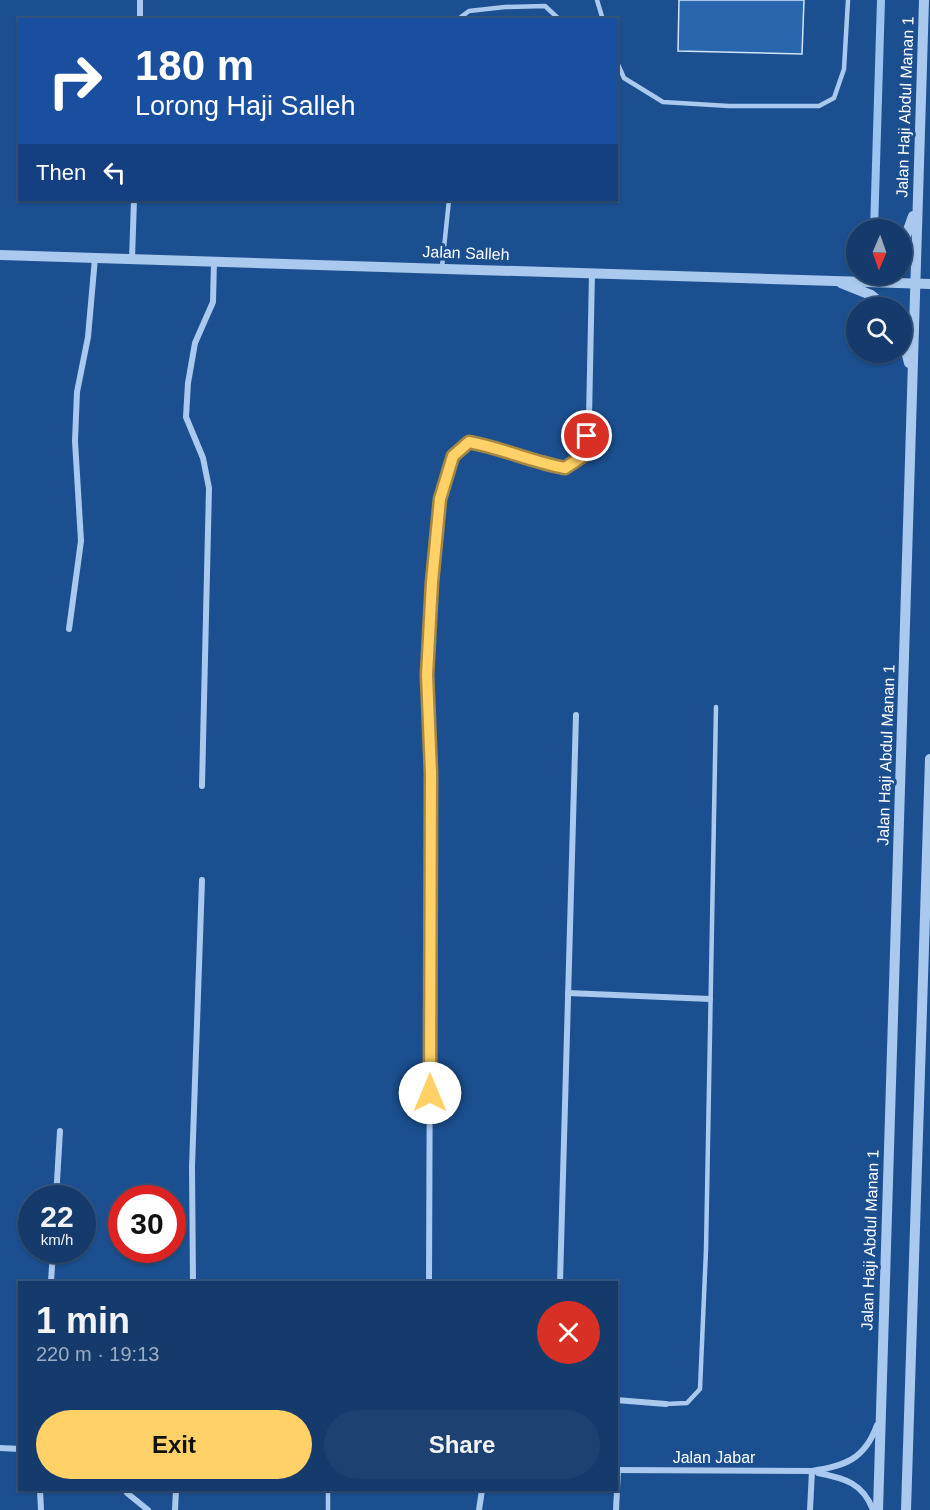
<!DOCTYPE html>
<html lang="en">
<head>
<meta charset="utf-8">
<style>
	:root { --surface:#143b6b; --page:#1d4271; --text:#f1f3f6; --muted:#9dadc1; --line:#33557e; --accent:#ffd166 }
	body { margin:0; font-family:Helvetica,sans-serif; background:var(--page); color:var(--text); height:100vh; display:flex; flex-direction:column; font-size:22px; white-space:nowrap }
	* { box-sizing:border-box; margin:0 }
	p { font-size:20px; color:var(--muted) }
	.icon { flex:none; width:33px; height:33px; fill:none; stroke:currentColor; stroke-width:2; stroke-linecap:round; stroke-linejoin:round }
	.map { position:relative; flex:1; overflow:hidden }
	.sheet { position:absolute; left:18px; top:1281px; width:600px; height:210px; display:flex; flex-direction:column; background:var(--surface); border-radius:0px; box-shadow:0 2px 4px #0004,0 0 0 2px var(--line) }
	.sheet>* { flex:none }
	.guide { position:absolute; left:18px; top:18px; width:600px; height:183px; border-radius:0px; box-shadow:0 2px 4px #0004,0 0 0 2px var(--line); background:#1a4fa0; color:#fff; overflow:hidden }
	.needle { width:39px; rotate:182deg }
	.buttons { position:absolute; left:846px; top:219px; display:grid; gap:12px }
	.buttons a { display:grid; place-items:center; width:66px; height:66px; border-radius:50%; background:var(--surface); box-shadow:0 2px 4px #0004,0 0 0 2px var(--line); font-size:30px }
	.speed { position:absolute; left:18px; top:1185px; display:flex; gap:12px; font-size:30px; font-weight:700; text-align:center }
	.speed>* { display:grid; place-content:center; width:78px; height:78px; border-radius:50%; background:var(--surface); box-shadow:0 2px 4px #0004,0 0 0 2px var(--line); line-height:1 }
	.speed small { font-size:15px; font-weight:400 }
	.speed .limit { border:9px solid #d22; background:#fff; color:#111 }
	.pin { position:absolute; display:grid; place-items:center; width:51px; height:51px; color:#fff; margin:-26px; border:3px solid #fff; border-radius:50%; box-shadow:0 2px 6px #0007 }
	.me { position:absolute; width:66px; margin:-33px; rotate:0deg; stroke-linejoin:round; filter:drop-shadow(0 0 4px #0008) }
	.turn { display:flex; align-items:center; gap:21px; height:126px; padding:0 18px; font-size:27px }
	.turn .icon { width:78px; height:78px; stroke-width:2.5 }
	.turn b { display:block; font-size:42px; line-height:51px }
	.then { display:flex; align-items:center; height:57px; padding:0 18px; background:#0003; gap:12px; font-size:22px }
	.round { display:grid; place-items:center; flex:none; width:63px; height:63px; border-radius:32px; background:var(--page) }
	.overview { display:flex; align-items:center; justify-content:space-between; height:102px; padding:0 18px }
	h1 { font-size:36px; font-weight:700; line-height:45px }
	.cta { display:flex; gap:12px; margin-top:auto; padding:12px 18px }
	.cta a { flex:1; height:69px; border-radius:36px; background:var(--accent); color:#111; font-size:24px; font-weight:700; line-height:69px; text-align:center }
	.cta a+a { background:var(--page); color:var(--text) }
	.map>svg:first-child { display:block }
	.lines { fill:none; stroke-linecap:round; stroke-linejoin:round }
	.stream { stroke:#9cc4f0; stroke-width:8 }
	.building { fill:#2a66ad; stroke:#cfe3fa; stroke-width:1.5 }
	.service { stroke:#a9c9ee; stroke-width:4.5 }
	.minor { stroke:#a9c9ee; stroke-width:6 }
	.tertiary { stroke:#a9c9ee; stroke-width:10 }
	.route-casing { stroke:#a68842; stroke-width:15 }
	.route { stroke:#ffd166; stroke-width:10 }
	.labels { text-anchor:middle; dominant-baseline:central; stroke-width:6; stroke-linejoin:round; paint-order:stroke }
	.street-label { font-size:16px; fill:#fff; stroke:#1b4f8f }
</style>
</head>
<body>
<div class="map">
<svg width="930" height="1510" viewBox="0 0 930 1510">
	<rect width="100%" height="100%" fill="#1b4f8f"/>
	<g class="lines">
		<polyline class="stream" points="874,230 881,0"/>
	</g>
	<polygon class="building" points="679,0 804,0 802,54 678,51"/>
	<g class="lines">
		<g class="service">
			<polyline points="597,0 603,20"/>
			<polyline points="457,20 469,11 505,7 545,6 560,20"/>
			<polyline points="616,60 624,78 663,102 729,106 819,106 834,98 844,69 848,0"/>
			<polyline points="442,267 449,200"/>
			<polyline points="666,1404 687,1403 700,1389 706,1250 716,707"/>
			<polyline points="328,1490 328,1510"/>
		</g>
		<g class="minor">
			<polyline points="140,20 140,0"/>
			<polyline points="132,259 134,200"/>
			<polyline points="69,629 81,541 75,441 77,392 88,337 95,258"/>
			<polyline points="202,786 209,488 203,458 186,417 188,383 195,343 213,302 214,261"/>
			<polyline points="568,993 710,999"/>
			<polyline points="56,1198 60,1131"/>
			<polyline points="51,1282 53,1250"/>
			<polyline points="193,1282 192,1167 202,880"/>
			<path d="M429 1282 431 773 427 675 432 582 440 499 453 456 469 442C502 449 532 462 565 468L586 454 589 418 592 273"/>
			<polyline points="560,1282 576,715"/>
			<polyline points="616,1400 666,1404"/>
			<polyline points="0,1448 20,1449"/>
			<path d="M616 1470 812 1471C845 1466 865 1459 877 1425"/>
			<path d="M818 1473C844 1478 863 1483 873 1510"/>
			<polyline points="40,1490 41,1510"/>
			<polyline points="127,1490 127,1493 148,1510"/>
			<polyline points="175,1510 176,1490"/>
			<polyline points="479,1510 482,1490"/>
			<polyline points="616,1510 618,1470"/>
			<polyline points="810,1510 812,1471"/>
		</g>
		<g class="tertiary">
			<polyline points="902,247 913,216"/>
			<polyline points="0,255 930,284"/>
			<polyline points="841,283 871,295 887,308"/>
			<polyline points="902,336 909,363"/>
			<polyline points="878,1510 924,0"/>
			<polyline points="906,1510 930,759"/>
		</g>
	</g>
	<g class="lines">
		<g class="route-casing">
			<path id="route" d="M430 1093 431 773 427 675 432 582 440 499 453 456 469 442C502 448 532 462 565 468L586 454 587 436"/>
		</g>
		<use href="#route" class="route"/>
	</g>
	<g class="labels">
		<g class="street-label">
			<text transform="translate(905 107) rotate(-88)">Jalan Haji Abdul Manan 1</text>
			<text transform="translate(466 253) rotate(2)">Jalan Salleh</text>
			<text transform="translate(886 755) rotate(-88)">Jalan Haji Abdul Manan 1</text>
			<text transform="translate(870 1240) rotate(-88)">Jalan Haji Abdul Manan 1</text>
			<text x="714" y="1457">Jalan Jabar</text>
		</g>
	</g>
</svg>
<div class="buttons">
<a><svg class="needle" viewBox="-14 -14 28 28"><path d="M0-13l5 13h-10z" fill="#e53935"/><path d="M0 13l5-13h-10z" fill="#9dadc1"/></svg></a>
<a><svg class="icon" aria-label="search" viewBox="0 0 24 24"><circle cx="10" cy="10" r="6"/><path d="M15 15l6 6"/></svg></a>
</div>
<div class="speed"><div>22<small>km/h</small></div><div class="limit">30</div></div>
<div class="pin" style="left:587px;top:436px;background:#d93025"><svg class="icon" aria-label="arrive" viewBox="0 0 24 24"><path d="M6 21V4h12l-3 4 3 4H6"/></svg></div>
<svg class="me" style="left:430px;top:1093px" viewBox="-20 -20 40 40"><circle r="19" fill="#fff"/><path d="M0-13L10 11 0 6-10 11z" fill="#ffd166"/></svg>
<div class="guide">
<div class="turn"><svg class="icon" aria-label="right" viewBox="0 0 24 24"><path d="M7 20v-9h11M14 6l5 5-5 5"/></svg><div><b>180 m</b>Lorong Haji Salleh</div></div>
<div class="then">Then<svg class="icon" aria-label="left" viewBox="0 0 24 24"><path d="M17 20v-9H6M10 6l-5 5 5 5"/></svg></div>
</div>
<section class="sheet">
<div class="overview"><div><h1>1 min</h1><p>220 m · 19:13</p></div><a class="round" style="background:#d93025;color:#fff"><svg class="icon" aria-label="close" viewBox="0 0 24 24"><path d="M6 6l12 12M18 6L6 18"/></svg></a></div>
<div class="cta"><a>Exit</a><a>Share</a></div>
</section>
</div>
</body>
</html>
